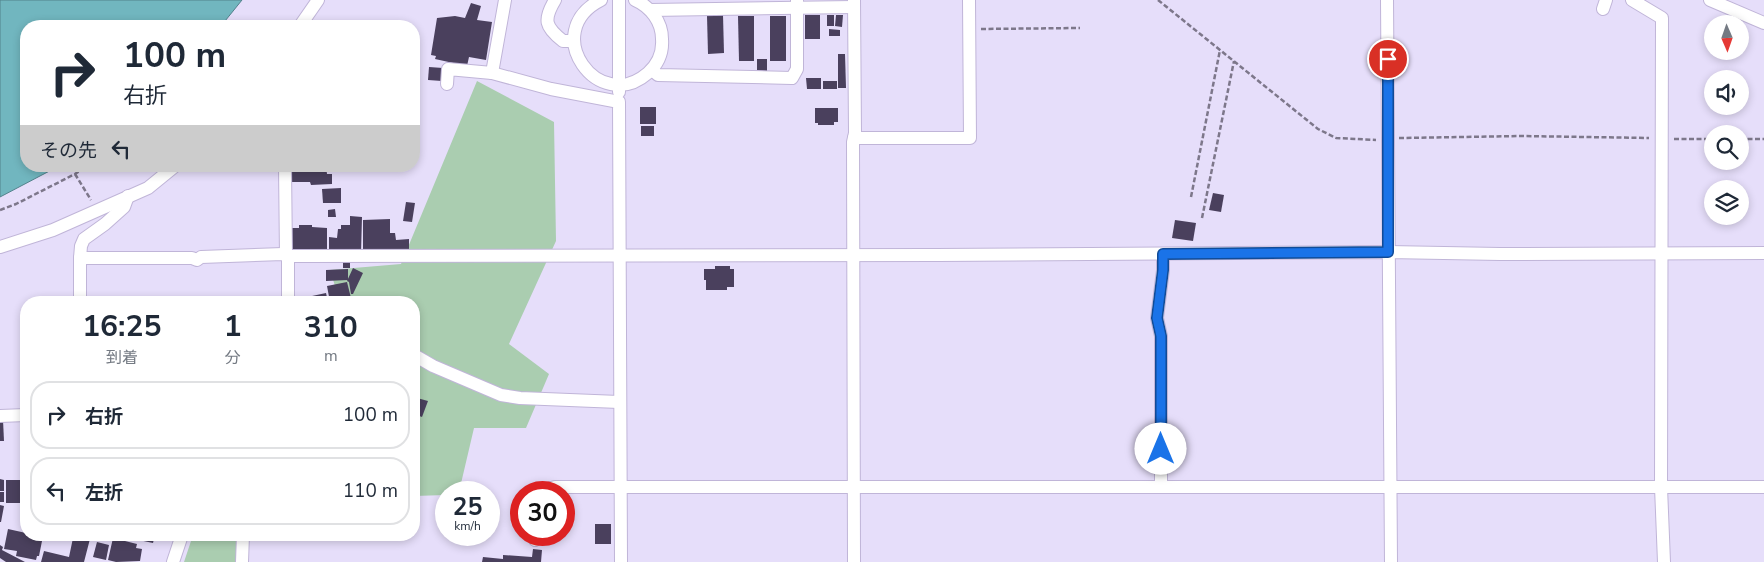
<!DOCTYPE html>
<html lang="ja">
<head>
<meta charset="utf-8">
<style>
	:root { --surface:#fff; --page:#f6f6f7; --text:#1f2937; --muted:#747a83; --line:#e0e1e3 }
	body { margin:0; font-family:"Nunito Sans","Noto Sans JP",sans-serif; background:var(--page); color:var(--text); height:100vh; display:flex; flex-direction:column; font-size:19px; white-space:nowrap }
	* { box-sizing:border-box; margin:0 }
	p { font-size:16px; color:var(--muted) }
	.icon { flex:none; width:28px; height:28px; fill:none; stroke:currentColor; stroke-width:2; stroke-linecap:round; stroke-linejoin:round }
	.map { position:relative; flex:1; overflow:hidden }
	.side { position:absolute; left:20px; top:296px; width:400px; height:245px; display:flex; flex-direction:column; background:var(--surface); border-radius:20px; box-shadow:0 2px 8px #0003 }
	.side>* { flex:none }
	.hud { position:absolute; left:20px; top:20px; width:400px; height:152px; border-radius:20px; box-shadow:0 2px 8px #0003; background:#fff; color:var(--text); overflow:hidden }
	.needle { width:32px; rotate:178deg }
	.fabs { position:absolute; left:1704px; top:15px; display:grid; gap:10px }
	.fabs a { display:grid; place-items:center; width:45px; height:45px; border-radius:50%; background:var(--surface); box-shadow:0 2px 8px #0003; font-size:25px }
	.speed { position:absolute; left:435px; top:481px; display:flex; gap:10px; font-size:25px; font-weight:700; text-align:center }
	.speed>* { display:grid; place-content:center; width:65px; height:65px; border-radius:50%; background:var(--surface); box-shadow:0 2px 8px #0003; line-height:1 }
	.speed small { font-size:12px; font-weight:400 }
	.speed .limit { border:8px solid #d22; background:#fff; color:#111 }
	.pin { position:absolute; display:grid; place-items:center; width:42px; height:42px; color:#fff; margin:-21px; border:2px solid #fff; border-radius:50%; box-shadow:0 1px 5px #0007 }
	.me { position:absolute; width:55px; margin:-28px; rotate:0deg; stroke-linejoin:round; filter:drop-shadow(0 0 4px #0008) }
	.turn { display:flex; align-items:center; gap:18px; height:105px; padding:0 20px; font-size:22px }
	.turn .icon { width:65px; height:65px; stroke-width:2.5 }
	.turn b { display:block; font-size:35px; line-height:42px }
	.then { display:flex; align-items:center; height:48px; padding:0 20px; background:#0003; gap:10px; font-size:19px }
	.eta { display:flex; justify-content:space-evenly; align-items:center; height:85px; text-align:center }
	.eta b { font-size:30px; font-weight:700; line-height:35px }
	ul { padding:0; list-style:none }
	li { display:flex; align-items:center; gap:15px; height:68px; margin:0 10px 8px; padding:0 10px; border:2px solid var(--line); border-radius:20px }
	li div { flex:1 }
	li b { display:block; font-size:19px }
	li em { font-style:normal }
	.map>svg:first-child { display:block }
	.green { fill:#aacdb0 }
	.water { fill:#71b6bf; stroke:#53828c }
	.building { fill:#4a405d }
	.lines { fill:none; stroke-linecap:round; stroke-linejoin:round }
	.minor-casing { stroke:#c0b5d8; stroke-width:14 }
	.path { stroke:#7d778a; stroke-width:2.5; stroke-dasharray:5 2.5; stroke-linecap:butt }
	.minor { stroke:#fff; stroke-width:12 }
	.route-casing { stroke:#114b97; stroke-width:12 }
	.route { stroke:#1a73e8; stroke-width:9 }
</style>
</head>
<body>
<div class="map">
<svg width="1764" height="562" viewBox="0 0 1764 562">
	<rect width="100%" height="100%" fill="#e6defa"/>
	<g class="green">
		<polygon points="477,81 554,122 556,241 509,344 549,374 526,428 474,428 459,492 446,492 446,495 414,496 414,302 340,302 330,270 401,264"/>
		<polygon points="193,535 240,535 237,562 184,562"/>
	</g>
	<polygon class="water" points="0,0 242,0 221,26 26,26 26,166 59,166 0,197"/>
	<g class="building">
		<polygon points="471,3 481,6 477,20 492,22 486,60 469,57 467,66 435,59 436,56 431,55 437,18 455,16 465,18"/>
		<polygon points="723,15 724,53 708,54 707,16"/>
		<rect x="805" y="15" width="15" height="24"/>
		<rect x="827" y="15" width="7" height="11"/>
		<polygon points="836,15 843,15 842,27 835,26"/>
		<polygon points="738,16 754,16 754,61 739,61"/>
		<rect x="770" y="16" width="16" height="45"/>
		<polygon points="829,29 840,30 840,36 829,36"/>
		<polygon points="838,54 845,54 846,88 838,88"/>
		<polygon points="757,59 767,59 767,71 757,70"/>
		<polygon points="429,67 443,68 442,81 428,80"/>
		<polygon points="806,78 821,78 821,89 807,89"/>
		<rect x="823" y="81" width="14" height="8"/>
		<rect x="640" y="107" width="16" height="17"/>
		<polygon points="815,108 838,108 838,122 834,122 834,125 818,125 818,123 815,123"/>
		<rect x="641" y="126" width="13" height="10"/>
		<polygon points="291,166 326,166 327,174 332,174 332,184 311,185 310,182 292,182"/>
		<rect x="335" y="166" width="12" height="6"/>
		<polygon points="341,188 341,203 323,203 322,189"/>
		<polygon points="1213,193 1224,195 1221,212 1209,210"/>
		<polygon points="406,202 415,203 412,222 403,221"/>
		<polygon points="335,209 336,217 328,217 328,210"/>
		<polygon points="350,216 362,217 361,253 329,253 329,237 337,238 338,229 341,229 341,225 350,225"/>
		<polygon points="390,219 390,233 395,233 396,240 409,239 409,252 363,252 363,220"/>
		<polygon points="1175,220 1196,223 1193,241 1172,238"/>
		<polygon points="299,225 312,225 312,227 327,228 327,252 292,252 292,228 299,228"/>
		<rect x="343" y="259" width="7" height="9"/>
		<polygon points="715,266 730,266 730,269 734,269 734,287 727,287 727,290 706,290 706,280 704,280 704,269 715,269"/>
		<polygon points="353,268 363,273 353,294 351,294 349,282 347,281"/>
		<polygon points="348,269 348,280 326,281 326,270"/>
		<polygon points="347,282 352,302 330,302 327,286"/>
		<polygon points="326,293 328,302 299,302 298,299"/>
		<polygon points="417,398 428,401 422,417 414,414 414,407"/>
		<polygon points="0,420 3,420 4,441 0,441"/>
		<polygon points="0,479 4,480 4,491 0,491"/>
		<polygon points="6,480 21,480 20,503 6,503"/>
		<rect x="0" y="492" width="4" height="10"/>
		<polygon points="0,505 4,506 1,522 0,522"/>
		<rect x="595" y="524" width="16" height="20"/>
		<polygon points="8,529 26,533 26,535 43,536 39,556 37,556 36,560 16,556 17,551 4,549"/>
		<polygon points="64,535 91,535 84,562 41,562 44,551 69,557 73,538 64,537"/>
		<polygon points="135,535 155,535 153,543 134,539"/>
		<polygon points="113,538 137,544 136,548 142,549 140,561 116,562 108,560"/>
		<polygon points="97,542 109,545 106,560 93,557"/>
		<polygon points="0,545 3,547 2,550 25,562 6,562 0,558"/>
		<polygon points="533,549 542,550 541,562 482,562 483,557 503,559 503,555 532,557"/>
	</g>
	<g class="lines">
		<g class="minor-casing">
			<g id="minor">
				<polyline points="505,0 492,73 551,89 619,102 621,562"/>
				<path d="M555 0C543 20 545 27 563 41H574"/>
				<path d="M601 0C538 32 599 116 648 73 658 64 663 52 662 39 662 22 651 7 635 0"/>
				<polyline points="619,0 619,92"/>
				<polyline points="1387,0 1391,562"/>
				<polyline points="1632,0 1662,18 1661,487 1664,562"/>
				<polyline points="1710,0 1764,23"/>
				<polyline points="1603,9 1606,0"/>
				<polyline points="650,10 854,7"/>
				<polyline points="300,26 318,0"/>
				<polyline points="652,70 658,75 792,78 797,69 797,0"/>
				<polyline points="447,84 448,69 492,73"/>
				<polyline points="854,138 970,138 969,0"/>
				<polyline points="285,166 286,256"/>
				<polyline points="0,247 53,230 148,188 175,166"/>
				<polyline points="80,258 192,258 197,260 201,257 283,254 288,256 937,255 1388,252 1500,254 1764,253"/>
				<polyline points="80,302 80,258 81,246 84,239 105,224 124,207 128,196"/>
				<polyline points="288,302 288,256"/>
				<polyline points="414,355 433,366 501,395 520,398 619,402"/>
				<polyline points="0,416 26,415"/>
				<polyline points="1161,487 1161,336 1157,318 1163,270 1163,254"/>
				<polyline points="542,492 545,490 555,487 1764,487"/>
				<polyline points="535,540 537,535"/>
				<polyline points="173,562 182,535"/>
				<polyline points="242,562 243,535"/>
				<polyline points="854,562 853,142 855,133 854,0"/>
			</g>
		</g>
		<g class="path">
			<polyline points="1158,0 1318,129 1336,138 1376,140"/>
			<polyline points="981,29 1080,28"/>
			<polyline points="1399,138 1522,136 1649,138"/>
			<polyline points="1674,139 1712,139"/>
			<polyline points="1740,139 1764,139"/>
			<polyline points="75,174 91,200"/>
			<polyline points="1191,197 1220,50"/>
			<polyline points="0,210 16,204 75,174 87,166"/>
			<polyline points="1202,218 1234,61"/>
		</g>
		<use href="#minor" class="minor"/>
	</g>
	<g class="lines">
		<g class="route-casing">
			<polyline id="route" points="1161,449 1161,336 1157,318 1163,270 1163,254 1388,252 1388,59"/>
		</g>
		<use href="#route" class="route"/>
	</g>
</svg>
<div class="fabs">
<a><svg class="needle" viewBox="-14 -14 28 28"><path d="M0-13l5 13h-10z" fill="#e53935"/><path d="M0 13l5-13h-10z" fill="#747a83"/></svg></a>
<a><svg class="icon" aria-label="sound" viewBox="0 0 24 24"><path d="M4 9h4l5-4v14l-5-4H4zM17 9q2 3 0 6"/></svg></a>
<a><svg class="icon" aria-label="search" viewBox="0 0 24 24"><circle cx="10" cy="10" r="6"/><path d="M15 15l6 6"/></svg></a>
<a><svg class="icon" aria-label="layers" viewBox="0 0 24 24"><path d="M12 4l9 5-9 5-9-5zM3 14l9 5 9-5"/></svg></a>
</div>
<div class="speed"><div>25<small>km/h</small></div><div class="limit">30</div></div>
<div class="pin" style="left:1388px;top:59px;background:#d93025"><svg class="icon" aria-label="arrive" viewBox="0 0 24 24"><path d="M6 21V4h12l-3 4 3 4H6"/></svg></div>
<svg class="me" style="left:1161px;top:449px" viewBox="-20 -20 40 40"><circle r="19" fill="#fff"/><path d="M0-13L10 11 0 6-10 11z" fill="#1a73e8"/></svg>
<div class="hud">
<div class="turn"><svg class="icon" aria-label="right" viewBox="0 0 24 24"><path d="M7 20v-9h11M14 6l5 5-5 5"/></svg><div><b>100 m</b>右折</div></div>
<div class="then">その先<svg class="icon" aria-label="left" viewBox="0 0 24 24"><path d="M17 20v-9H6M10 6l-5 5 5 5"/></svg></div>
</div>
<section class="side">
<div class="eta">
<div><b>16:25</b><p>到着</p></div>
<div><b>1</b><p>分</p></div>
<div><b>310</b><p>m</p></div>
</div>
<ul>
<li><svg class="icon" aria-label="right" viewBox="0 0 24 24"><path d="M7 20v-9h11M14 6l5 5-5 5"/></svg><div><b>右折</b></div><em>100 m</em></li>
<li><svg class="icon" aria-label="left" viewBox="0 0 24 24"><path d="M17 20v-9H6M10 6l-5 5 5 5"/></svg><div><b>左折</b></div><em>110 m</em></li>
</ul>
</section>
</div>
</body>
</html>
